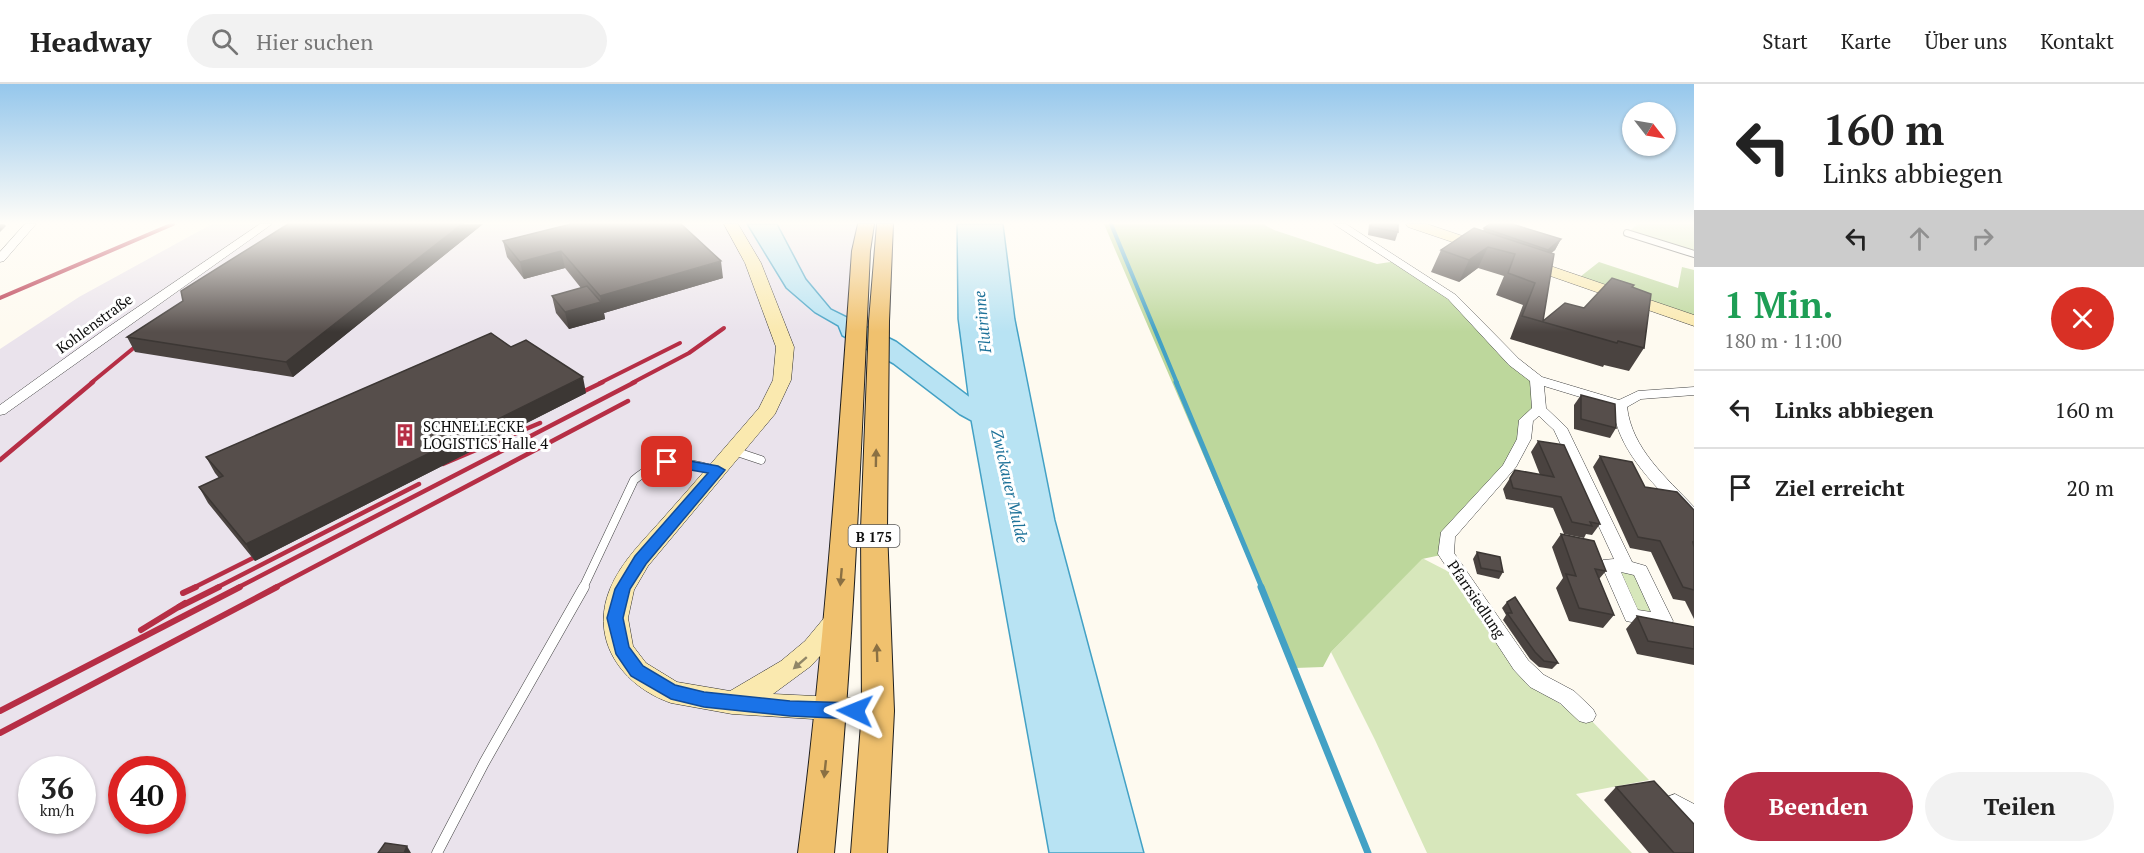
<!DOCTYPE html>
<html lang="de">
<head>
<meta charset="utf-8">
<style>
	:root { --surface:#fff; --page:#f2f2f2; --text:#222; --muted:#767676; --line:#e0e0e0; --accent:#b62e45 }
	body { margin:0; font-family:"PT Serif",serif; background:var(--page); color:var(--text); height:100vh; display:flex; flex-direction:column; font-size:22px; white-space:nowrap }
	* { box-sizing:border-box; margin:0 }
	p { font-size:20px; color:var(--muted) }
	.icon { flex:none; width:33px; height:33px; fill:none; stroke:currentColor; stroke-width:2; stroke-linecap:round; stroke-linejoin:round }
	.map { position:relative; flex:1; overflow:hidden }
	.side { display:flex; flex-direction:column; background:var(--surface); width:450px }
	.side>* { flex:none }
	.guide { background:#fff; color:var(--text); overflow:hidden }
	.needle { width:39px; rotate:121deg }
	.controls { position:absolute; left:1622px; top:18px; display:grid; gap:12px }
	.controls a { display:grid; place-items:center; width:54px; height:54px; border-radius:50%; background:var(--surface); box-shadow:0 2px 4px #0004; font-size:30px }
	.speed { position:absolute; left:18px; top:672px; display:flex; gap:12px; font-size:30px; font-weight:700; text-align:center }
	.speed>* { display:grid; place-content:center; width:78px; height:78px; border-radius:50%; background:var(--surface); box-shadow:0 2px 4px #0004; line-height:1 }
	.speed small { font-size:15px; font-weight:400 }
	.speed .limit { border:9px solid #d22; background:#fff; color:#111 }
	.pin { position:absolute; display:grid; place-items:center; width:51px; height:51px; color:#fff; margin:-26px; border-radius:12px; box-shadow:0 3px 9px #0006 }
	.me { position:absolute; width:66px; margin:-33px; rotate:272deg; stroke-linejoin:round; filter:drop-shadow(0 0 4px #0008) }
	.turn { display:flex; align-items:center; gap:21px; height:126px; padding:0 30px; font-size:27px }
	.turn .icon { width:78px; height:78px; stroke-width:2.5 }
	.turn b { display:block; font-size:42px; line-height:51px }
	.lanes { display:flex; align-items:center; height:57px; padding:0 30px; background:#0003; justify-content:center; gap:30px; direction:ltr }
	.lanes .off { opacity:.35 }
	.round { display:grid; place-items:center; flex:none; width:63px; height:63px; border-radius:32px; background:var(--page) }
	.headline { display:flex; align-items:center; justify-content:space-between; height:102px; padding:0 30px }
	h1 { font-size:36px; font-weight:600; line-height:45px; color:#1e9e55 }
	.cta { display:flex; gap:12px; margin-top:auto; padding:12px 30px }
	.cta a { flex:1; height:69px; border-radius:36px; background:var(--accent); color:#fff; font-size:24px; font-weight:600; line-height:69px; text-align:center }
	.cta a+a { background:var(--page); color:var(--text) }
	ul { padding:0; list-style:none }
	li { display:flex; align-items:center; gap:18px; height:78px; padding:0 30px; border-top:2px solid var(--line) }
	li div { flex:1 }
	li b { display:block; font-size:22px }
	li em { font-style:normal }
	header { display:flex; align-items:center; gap:36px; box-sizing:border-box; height:84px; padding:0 30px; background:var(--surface); border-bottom:2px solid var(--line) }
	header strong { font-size:28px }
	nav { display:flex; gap:33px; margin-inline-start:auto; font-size:21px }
	.search { width:420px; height:54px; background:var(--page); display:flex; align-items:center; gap:15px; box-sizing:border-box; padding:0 21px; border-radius:33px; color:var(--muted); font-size:22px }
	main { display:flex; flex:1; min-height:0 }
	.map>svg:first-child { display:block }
	.industrial { fill:#eae3ec; fill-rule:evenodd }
	.green { fill:#d7e7bb }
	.forest { fill:#bdd79c }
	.water { fill:#b8e3f3; stroke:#43a1c5; stroke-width:1.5 }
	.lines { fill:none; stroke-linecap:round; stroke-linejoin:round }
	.stream-far2 { stroke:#43a1c5; stroke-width:4 }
	.stream-far1 { stroke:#43a1c5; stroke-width:5 }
	.stream { stroke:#43a1c5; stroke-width:7 }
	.lane-far2-casing { stroke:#414141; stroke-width:8 }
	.lane-far1-casing { stroke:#414141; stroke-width:9 }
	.lane-casing { stroke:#414141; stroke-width:11 }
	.street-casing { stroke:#414141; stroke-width:1 }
	.secondary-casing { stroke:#303030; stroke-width:1 }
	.primary-casing { stroke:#1f1f1f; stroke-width:2 }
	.lane-far2 { stroke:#fff; stroke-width:6 }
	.lane-far1 { stroke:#fff; stroke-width:8 }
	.lane { stroke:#fff; stroke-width:10 }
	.street { fill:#fff; fill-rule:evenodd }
	.secondary { fill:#fae9af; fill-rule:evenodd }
	.primary { fill:#f0c16e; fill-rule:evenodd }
	.rail-far2 { stroke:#b62e45; stroke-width:4 }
	.rail-far1 { stroke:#b62e45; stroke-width:4.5 }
	.rail { stroke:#b62e45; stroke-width:6 }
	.wall { fill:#4a4340 }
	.shaded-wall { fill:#3c3734 }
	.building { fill:#564e4b; stroke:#3c3734; stroke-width:1.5 }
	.oneway { fill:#8a7043 }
	.oneway2 { fill:#908667 }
	.route { fill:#1a73e8; stroke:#114b97; stroke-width:1.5 }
	.labels { text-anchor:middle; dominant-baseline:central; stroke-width:6; stroke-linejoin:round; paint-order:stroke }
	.shield { fill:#fff; stroke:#565656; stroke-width:1.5 }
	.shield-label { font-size:14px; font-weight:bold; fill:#0e0e0e }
	.street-label { font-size:15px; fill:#0e0e0e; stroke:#fff }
	.poi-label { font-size:15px; fill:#0e0e0e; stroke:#fff; text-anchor:start }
	.water-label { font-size:16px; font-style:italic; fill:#1e7299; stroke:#fff }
</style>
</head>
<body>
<header>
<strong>Headway</strong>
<div class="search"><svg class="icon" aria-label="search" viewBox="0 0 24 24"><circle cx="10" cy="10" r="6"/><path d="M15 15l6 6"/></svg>Hier suchen</div>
<nav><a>Start</a><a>Karte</a><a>Über uns</a><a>Kontakt</a></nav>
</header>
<main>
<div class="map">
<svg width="1694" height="769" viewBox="0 0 1694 769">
	<rect width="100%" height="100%" fill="#fefaf0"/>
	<path class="industrial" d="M212 140H859L850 199 831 458 801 769H0V265L79 213ZM32 686H82V736H32ZM122 686H172V736H122Z"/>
	<g class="green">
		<polygon points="1638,140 1694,140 1694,170 1627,149"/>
		<polygon points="1422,474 1455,491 1542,607 1574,630 1586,631 1649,696 1576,710 1632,769 1427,769 1375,656 1331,568"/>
		<polygon points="1609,480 1640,486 1664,537 1632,532"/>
	</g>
	<g class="forest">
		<polygon points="1104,140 1263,140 1274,146 1377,180 1397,177 1430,197 1537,296 1539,325 1524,355 1447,451 1446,470 1422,475 1331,568 1323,583 1295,584"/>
		<polygon points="1599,178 1678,204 1682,183 1694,186 1694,237 1576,196"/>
	</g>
	<polygon class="water" points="747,140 777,140 806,195 831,225 896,257 968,311 958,235 957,140 1003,140 1015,235 1055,436 1144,769 1049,769 971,337 960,331 893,280 842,252 838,242 815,229 786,204"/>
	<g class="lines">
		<polyline class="stream-far2" points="1111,140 1177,299"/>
		<polyline class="stream-far1" points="1176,298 1262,504"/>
		<polyline class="stream" points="1261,503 1368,769"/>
		<g class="lane-far2-casing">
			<polyline id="lane-far2" points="1627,149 1694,170"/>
		</g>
		<g class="lane-far1-casing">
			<g id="lane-far1">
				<polyline points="734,367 761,376"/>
				<path d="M583 504 634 396C662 372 683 378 716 386"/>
			</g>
		</g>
		<g class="lane-casing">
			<polyline id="lane" points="437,769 484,679 584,503"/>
		</g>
		<g class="street-casing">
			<g id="street">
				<polygon points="25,140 36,140 4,177 0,178 0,168"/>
				<polygon points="260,140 272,140 5,330 0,331 0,321 104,246"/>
				<path d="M1334 140H1346L1456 211 1519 275 1542 293 1619 316 1638 307 1694 303V311L1641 315 1627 323C1632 365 1666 393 1694 423V438L1688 437C1659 404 1618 370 1613 323L1544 302 1546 324 1567 344 1632 478 1646 482 1673 537 1670 542 1664 544 1626 537 1601 480 1603 476 1614 475 1554 346 1539 332 1533 337 1531 355 1516 383 1455 453 1454 469 1528 576 1544 591 1574 607 1593 625 1596 631 1593 637 1586 639 1579 637 1560 619 1530 603 1514 586 1438 470 1441 448 1503 381 1517 355 1519 336 1532 324 1530 297 1509 281 1448 215ZM1621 488 1634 491 1651 528 1638 526Z"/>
				<polygon points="1675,710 1694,720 1694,742 1667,727 1664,720 1667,713"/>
			</g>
		</g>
		<g class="secondary-casing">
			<g id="secondary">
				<path d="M724 140H738L761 179 794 263 791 296 775 330 648 482 634 506 628 534 633 562 646 579 677 598 730 607 781 577 805 557 829 528 838 525 847 528 851 535 847 542 811 582 773 610 878 615 888 619 892 627 888 635 878 639 732 630 671 619C622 602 589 556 610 505 621 477 646 454 665 432 697 396 728 360 759 324L773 296 776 263 745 179Z"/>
				<polygon points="1406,140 1427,140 1489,161 1492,164 1489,167 1479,167 1408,143"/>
				<polygon points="1524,173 1694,231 1694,242 1519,181 1516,178 1519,175"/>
			</g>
		</g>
		<g class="primary-casing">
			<g id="primary">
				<path d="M858 140H874L870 167C861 368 853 569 834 769H798C824 569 838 368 852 167Z"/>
				<polygon points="877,140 893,140 889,237 887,445 894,627 887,769 851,769 862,627 861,445 869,237"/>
			</g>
		</g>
		<use href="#lane-far2" class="lane-far2"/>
		<use href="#lane-far1" class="lane-far1"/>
		<use href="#lane" class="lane"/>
		<use href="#street" class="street"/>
		<use href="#secondary" class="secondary"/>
		<use href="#primary" class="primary"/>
		<g class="rail-far2">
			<polyline points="0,214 173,140"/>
			<polyline points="91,299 147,253"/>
			<polyline points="600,299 680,259"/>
			<polyline points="632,299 689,269 724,244"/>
		</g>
		<g class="rail-far1">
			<polyline points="572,313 603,298"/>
			<polyline points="0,376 93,298"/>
			<polyline points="443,380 540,339"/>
			<polyline points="193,504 269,466"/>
			<polyline points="216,504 419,400"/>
			<polyline points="237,504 635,298"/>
			<polyline points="274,504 628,317"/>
		</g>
		<g class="rail">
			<polyline points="183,509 196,503"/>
			<polyline points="179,523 219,503"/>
			<polyline points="141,546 185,519"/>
			<polyline points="0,627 240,503"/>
			<polyline points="0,649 277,503"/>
		</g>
	</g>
	<g class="wall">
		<polygon points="288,140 483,140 293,293 135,268 127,253 183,217"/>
		<polygon points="1369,140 1398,140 1398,148 1395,157 1368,151"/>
		<polygon points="1484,144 1561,155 1555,166 1551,169 1543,237 1584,224 1633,204 1644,264 1629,287 1604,281 1603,283 1510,255 1523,221 1496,211 1504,192 1478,184 1459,198 1431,188 1441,166 1483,147"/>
		<polygon points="503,157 723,194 604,229 605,235 569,245 556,229 552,212 581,204 565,184 524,195 507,173"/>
		<polygon points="511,263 586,309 255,477 208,419 199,403 219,394 215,389 206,373"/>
		<polygon points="1581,311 1616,344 1610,354 1574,345 1574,321"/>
		<polygon points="1538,357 1600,440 1592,451 1586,450 1584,454 1564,450 1553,424 1506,415 1503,405 1510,394 1540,391 1531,368"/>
		<polygon points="1600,372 1645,403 1694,426 1694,535 1685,517 1673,515 1651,468 1630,464 1593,383"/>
		<polygon points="1561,450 1606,487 1599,495 1614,531 1603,544 1569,537 1556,504 1563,494 1552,463"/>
		<polygon points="1477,468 1503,488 1499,495 1477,490 1473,475"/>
		<polygon points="1507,518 1558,579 1552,585 1539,583 1530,575 1503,536 1506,531 1502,524"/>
		<polygon points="1637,532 1694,543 1694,581 1637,570 1626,545"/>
		<polygon points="1616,703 1694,769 1649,769 1604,716"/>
	</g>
	<g class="shaded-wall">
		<polygon points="0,140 4,140 6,142 0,148"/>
		<polygon points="462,140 483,140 293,293 286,278"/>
		<polygon points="1561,155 1555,166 1542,177 1548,166"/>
		<polygon points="1488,163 1478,184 1459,198 1469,176"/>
		<polygon points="561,167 565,184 524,195 520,178"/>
		<polygon points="721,177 723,194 604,229 605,235 569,245 565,228 601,218 600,212"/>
		<polygon points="583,293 586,309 255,477 246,460"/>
		<polygon points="407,762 411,769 404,769"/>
	</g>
	<g class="building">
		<polygon points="288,140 462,140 286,278 127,253 183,217 181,207"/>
		<polygon points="571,140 681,140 721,177 600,212 561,167 520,178 503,157"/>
		<polygon points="1371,140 1398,140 1398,148 1371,143"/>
		<polygon points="1490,140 1512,140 1561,155 1548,166 1484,144"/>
		<polygon points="1474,144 1554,170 1543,237 1565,219 1584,224 1612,194 1634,201 1632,203 1651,210 1644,264 1618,257 1617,259 1522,232 1535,199 1508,189 1515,170 1488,163 1469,176 1441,166"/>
		<polygon points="587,202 601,218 565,228 552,212"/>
		<polygon points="491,249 511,263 526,256 583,293 246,460 199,403 223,392 206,373"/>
		<polygon points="1581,311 1615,320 1616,344 1581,335"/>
		<polygon points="1538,357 1564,361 1600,440 1590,438 1592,442 1572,438 1561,413 1513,404 1510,394 1515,386 1554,393"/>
		<polygon points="1600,372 1632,378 1645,403 1677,408 1694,426 1694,458 1693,458 1694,463 1694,506 1683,503 1660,457 1638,453"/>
		<polygon points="1561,450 1594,457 1606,487 1595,485 1614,531 1579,524 1566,490 1576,492"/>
		<polygon points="1477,468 1500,473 1503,488 1481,484"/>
		<polygon points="1515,513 1558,579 1544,577 1535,568 1507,529 1512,529 1507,518"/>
		<polygon points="1637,532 1694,543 1694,565 1648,557"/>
		<polygon points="1654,697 1694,740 1694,769 1674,769 1616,703"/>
		<polygon points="385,759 407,762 404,769 378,769"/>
	</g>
	<defs><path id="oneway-solid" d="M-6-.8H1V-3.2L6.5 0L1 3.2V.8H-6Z" transform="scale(1.5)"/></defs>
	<g class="oneway">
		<use href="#oneway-solid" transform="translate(876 374) rotate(-89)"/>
		<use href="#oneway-solid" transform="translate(841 493) rotate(95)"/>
		<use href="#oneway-solid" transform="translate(877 569) rotate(-92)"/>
		<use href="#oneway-solid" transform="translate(825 685) rotate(96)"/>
	</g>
	<use class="oneway2" href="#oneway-solid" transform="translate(800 579) rotate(139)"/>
	<linearGradient id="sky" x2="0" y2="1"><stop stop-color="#95c7ec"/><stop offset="0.56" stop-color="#fffdf8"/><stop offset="1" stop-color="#fffdf8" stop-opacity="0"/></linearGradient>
	<rect width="1694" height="248" fill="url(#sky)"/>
	<polygon class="route" points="667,373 718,382 725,386 646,480 630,505 623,534 629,563 643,582 675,601 704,608 790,617 855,619 861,622 864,627 861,632 855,635 790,632 704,623 671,615 631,592 616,570 607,534 615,505 635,472 708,389 662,381 660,378"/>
	<defs>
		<g id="building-bare" transform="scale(1.8)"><path d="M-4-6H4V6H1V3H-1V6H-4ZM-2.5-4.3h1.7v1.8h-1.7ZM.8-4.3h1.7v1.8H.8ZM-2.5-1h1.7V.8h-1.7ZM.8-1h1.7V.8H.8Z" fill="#b62e45" stroke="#fff" stroke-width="2.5" paint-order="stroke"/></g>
	</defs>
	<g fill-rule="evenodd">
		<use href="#building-bare" x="405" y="351"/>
	</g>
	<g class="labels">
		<rect class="shield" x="848.5" y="441" width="51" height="22" rx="4.5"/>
		<g class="shield-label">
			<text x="874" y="452">B 175</text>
		</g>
		<g class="street-label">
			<text transform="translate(94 239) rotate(-36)">Kohlenstraße</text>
			<text transform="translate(1477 515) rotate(56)">Pfarrsiedlung</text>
		</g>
		<g class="poi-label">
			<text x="423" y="342">SCHNELLECKE<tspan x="423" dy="17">LOGISTICS Halle 4</tspan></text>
		</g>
		<g class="water-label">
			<text transform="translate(982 238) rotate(-96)">Flutrinne</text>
			<text transform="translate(1010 402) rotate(77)">Zwickauer Mulde</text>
		</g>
	</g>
</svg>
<div class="controls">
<a><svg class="needle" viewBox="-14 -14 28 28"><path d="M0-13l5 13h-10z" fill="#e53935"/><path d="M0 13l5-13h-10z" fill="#767676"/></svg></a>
</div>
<div class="speed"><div>36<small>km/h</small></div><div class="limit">40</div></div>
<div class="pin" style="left:667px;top:378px;background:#d93025"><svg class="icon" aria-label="arrive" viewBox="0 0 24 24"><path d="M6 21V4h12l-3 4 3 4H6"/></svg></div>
<svg class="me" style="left:855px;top:627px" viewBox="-20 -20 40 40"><path d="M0-17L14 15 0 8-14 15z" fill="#1a73e8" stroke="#fff" stroke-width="4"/></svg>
</div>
<section class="side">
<div class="guide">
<div class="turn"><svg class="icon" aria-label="left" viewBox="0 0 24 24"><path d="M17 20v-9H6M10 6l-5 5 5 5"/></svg><div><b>160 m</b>Links abbiegen</div></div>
<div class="lanes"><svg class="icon" aria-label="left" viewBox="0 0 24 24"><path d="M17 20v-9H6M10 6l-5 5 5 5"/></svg><svg class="icon off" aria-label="ahead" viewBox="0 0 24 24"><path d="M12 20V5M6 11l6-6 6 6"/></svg><svg class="icon off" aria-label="right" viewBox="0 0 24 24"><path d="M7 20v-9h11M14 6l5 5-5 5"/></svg></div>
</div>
<div class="headline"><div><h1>1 Min.</h1><p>180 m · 11:00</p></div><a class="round" style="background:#d93025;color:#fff"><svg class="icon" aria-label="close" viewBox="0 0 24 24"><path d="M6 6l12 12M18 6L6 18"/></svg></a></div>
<ul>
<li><svg class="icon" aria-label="left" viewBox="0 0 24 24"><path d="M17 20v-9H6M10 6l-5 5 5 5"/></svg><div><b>Links abbiegen</b></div><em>160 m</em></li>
<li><svg class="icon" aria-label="arrive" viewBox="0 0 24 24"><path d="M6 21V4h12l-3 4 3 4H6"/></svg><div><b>Ziel erreicht</b></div><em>20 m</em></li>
</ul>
<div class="cta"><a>Beenden</a><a>Teilen</a></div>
</section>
</main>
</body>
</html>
